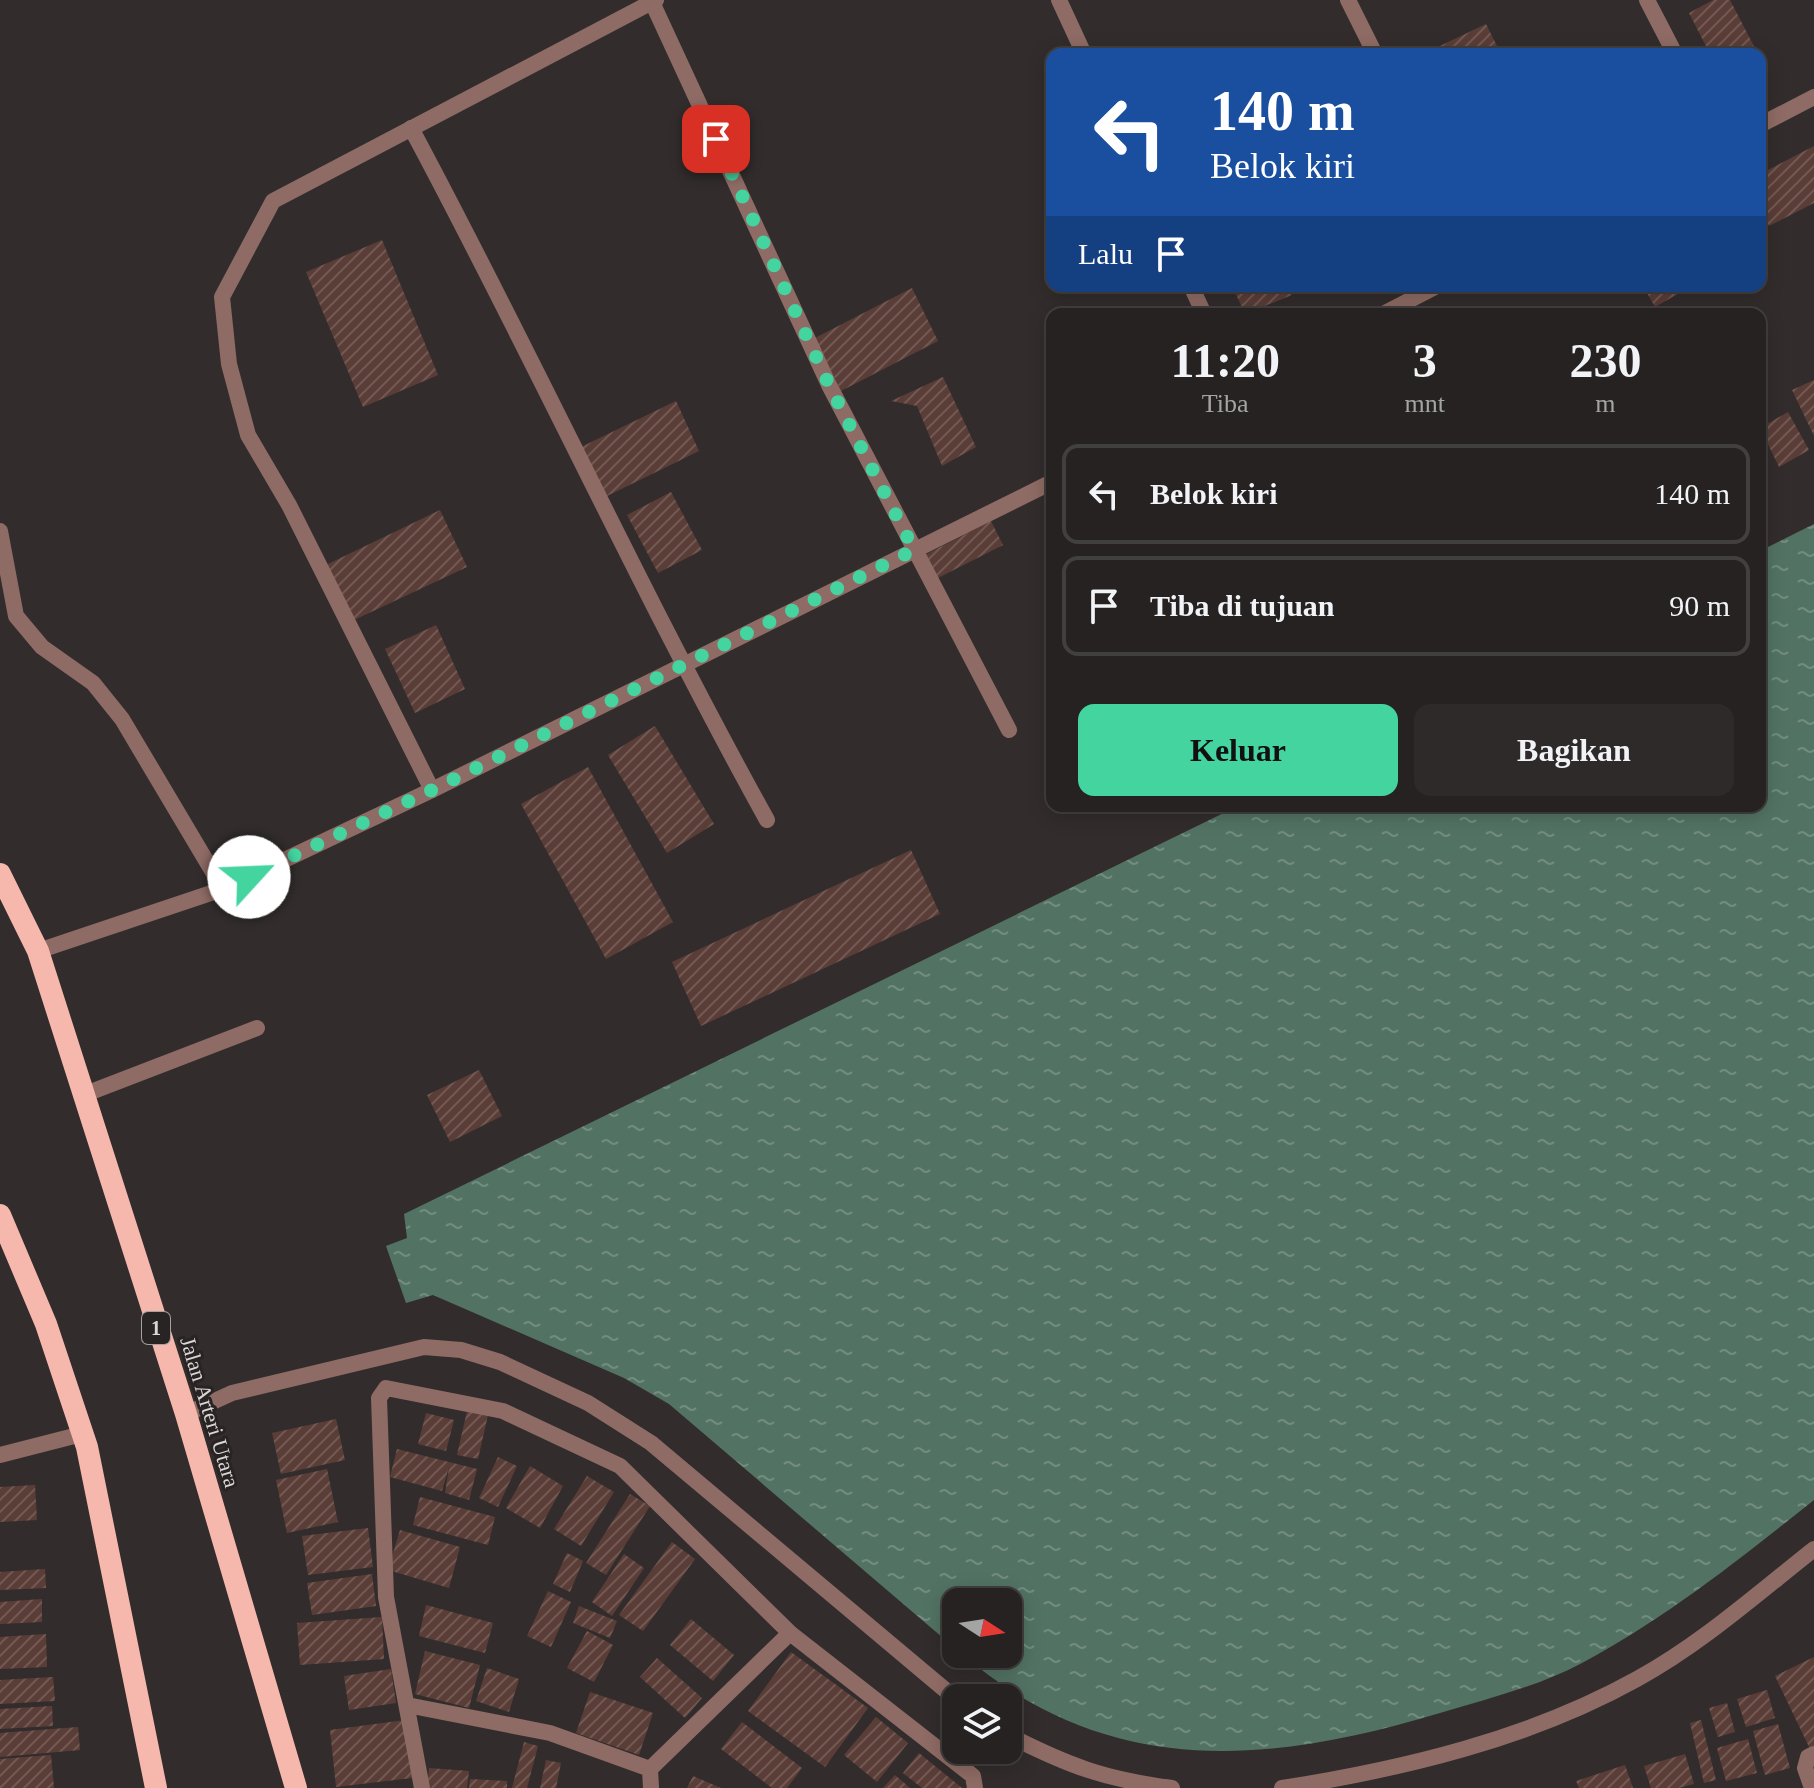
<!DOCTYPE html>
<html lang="id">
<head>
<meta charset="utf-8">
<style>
	:root { --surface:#262221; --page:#2e2a2a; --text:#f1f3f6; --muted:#a4a4a5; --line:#423f3f; --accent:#43d4a0 }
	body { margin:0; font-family:Georgia,serif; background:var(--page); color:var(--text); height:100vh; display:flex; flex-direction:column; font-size:30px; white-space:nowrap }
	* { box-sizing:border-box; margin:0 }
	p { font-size:26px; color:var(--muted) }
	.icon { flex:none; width:44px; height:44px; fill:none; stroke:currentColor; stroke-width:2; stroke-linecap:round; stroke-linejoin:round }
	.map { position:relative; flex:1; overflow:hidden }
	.side { position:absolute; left:1046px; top:308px; width:720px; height:504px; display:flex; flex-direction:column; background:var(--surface); border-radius:16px; box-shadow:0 4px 20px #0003,0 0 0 2px var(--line) }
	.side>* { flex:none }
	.top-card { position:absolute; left:1046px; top:48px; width:720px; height:244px; border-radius:16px; box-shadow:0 4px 20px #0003,0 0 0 2px var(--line); background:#1a4fa0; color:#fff; overflow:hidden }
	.needle { width:52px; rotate:102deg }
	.buttons { position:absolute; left:942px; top:1588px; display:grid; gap:16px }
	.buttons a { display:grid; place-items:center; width:80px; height:80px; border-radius:16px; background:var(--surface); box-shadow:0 4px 20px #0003,0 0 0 2px var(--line); font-size:40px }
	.pin { position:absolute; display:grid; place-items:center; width:68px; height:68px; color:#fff; margin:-34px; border-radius:16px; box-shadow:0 4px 12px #0006 }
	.me { position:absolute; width:88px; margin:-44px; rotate:65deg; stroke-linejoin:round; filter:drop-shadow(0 0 6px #0008) }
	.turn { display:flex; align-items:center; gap:28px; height:168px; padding:0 32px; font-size:36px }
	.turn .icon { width:104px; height:104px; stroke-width:2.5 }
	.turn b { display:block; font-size:56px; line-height:68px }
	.then { display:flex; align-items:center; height:76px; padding:0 32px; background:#0003; gap:16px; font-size:30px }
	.eta { display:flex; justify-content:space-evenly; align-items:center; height:136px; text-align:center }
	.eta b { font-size:48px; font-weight:700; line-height:56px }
	.cta { display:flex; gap:16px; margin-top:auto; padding:16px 32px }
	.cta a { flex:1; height:92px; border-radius:16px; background:var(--accent); color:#111; font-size:32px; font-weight:700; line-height:92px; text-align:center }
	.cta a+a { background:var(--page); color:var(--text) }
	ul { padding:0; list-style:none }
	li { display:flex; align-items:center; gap:24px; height:100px; margin:0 16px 12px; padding:0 16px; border:4px solid var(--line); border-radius:16px }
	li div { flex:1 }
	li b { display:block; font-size:30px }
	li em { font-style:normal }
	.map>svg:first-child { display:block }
	.water { fill:url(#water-ripples) }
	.building { fill:url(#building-hatch) }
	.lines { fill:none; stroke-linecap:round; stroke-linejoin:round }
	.service { stroke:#8f6b65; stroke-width:16 }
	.minor { stroke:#8f6b65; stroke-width:16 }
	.trunk { stroke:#f6b8ac; stroke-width:22 }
	.route { stroke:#43d4a0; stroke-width:14; stroke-dasharray:0 25.2 }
	.labels { text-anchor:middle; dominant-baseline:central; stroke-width:6; stroke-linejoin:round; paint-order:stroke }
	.shield { fill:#282423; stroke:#a4a1a0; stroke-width:2 }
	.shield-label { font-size:20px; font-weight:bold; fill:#d9d6d5 }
	.street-label { font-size:22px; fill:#d9d6d5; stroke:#282423 }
</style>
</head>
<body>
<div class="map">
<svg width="1814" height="1788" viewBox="0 0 1814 1788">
	<defs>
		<pattern id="water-ripples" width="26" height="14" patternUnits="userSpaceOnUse" patternTransform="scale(2)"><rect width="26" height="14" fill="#527364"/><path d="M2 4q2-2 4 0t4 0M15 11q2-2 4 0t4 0" fill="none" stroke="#728d80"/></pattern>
		<pattern id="building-hatch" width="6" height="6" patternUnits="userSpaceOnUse" patternTransform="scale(2)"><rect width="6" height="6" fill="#5b3d37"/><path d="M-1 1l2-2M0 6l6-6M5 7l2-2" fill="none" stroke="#725853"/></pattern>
	</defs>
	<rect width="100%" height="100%" fill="#322d2c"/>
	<path class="water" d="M1814 524V1500C1740 1559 1666 1618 1582 1663 1539 1686 1487 1699 1440 1713 1267 1765 1108 1779 962 1654H1008V1602H956V1649L669 1404 624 1378 433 1295 406 1303 386 1246 407 1238 404 1214 1238 806H1760V551Z"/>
	<g class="building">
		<polygon points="1713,0 1730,0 1758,54 1710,54 1689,13"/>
		<polygon points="1486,24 1501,54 1423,54"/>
		<polygon points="1814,146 1814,203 1769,226 1760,209 1760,174"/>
		<polygon points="382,240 438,375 363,407 306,272"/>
		<polygon points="1232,286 1289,286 1292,295 1245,314"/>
		<polygon points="1643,286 1692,286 1655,307"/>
		<polygon points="912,288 938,341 841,391 815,338"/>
		<polygon points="943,377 976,447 942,466 917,406 891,401"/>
		<polygon points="1814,380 1814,436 1792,390"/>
		<polygon points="676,401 699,451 605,497 581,447"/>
		<polygon points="1788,412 1809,450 1779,467 1760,428"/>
		<polygon points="671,492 702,550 658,573 627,515"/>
		<polygon points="440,510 467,567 352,621 326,565"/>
		<polygon points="991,521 1003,545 936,579 925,555"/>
		<polygon points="436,625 465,689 415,713 385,649"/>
		<polygon points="655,726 714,824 667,853 608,755"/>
		<polygon points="588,767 673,922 606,959 521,804"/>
		<polygon points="911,850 940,914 701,1026 672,962"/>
		<polygon points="479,1070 502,1116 450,1142 427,1095"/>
		<polygon points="467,1411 488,1415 478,1459 457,1455"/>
		<polygon points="426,1413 454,1420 446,1451 418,1444"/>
		<polygon points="336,1419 345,1460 281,1474 272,1433"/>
		<polygon points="397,1449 477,1469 469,1500 445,1493 449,1467 442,1491 390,1477"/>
		<polygon points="498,1457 517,1466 498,1507 479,1498"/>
		<polygon points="530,1466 563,1486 540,1528 506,1508"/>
		<polygon points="327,1469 338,1522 287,1533 276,1480"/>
		<polygon points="587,1476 614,1492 581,1546 554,1529"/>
		<polygon points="35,1485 37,1520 0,1522 0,1487"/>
		<polygon points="630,1494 650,1506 606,1575 586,1563"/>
		<polygon points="420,1497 495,1517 488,1545 413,1525"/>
		<polygon points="368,1528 373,1567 308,1575 302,1536"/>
		<polygon points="400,1530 460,1547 449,1588 388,1570"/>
		<polygon points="672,1542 695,1559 643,1631 619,1615"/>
		<polygon points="567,1553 583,1561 570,1592 553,1584"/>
		<polygon points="624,1554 644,1568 612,1616 592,1602"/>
		<polygon points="45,1569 46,1588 0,1590 0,1572"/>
		<polygon points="372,1574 376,1606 312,1615 307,1583"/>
		<polygon points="548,1591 571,1602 551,1647 527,1636"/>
		<polygon points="42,1599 42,1622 0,1624 0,1602"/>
		<polygon points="426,1605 493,1623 485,1653 419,1636"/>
		<polygon points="579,1606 617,1621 610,1638 573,1623"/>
		<polygon points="382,1617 384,1659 300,1665 297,1623"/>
		<polygon points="691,1619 734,1655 713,1681 670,1645"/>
		<polygon points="587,1631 613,1645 594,1682 567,1668"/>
		<polygon points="46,1634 47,1667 0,1669 0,1637"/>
		<polygon points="425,1651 480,1665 469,1708 415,1694"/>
		<polygon points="791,1652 868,1708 825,1767 748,1711"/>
		<polygon points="1814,1657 1814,1748 1810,1749 1775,1676"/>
		<polygon points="657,1658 702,1698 685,1718 640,1677"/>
		<polygon points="487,1668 519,1679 509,1712 476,1701"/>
		<polygon points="391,1669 396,1703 349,1710 344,1676"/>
		<polygon points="53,1677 55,1701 0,1704 0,1680"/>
		<polygon points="1767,1690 1775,1718 1746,1727 1737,1699"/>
		<polygon points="590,1692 653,1713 639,1755 576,1733"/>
		<polygon points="1727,1703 1735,1732 1718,1737 1709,1708"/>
		<polygon points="52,1706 53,1726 0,1729 0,1709"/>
		<polygon points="876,1717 908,1743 877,1782 844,1755"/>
		<polygon points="405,1720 412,1778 336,1787 330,1730"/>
		<polygon points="1701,1720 1716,1780 1704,1783 1690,1723"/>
		<polygon points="742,1722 802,1768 787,1788 772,1788 721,1749"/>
		<polygon points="1778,1724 1790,1768 1765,1775 1753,1731"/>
		<polygon points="78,1727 80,1750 0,1757 0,1733"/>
		<polygon points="1748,1739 1757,1773 1726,1781 1717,1748"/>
		<polygon points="524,1742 538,1746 527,1788 512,1788"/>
		<polygon points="919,1753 962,1788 922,1788 903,1773"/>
		<polygon points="1685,1754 1694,1784 1679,1788 1651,1788 1644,1766"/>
		<polygon points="51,1755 54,1788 0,1788 0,1759"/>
		<polygon points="546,1760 561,1763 556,1788 540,1788"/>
		<polygon points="1625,1765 1633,1788 1579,1788 1576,1781"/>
		<polygon points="429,1768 469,1771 467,1788 427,1788"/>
		<polygon points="895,1775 910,1788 883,1788"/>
		<polygon points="693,1776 721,1788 687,1788"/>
		<polygon points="470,1779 507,1781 507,1788 469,1788"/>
	</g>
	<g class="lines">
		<g class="service">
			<polyline points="651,0 829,385 1009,730"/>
			<polyline points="1059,0 1084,54"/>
			<polyline points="1348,0 1375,54"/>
			<polyline points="1647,0 1675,54"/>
			<polyline points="1760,125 1814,97"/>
			<path d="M411 128C534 357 641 593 767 820"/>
			<polyline points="1191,286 1204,314"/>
			<polyline points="1383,314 1437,286"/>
			<polyline points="0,531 16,616 42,647 93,683 122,719 223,889"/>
			<polyline points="432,790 289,505 248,435 229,364 222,297 273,201 656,0"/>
			<polyline points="38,951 223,889 432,790 1052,482"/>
			<polyline points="83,1095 257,1028"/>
		</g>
		<g class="minor">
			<polyline points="186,1414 232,1393 424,1347 461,1350 500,1362 588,1403 651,1443 956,1699"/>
			<polyline points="0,1455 82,1434"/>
			<polyline points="407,1705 550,1733 650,1769"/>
			<path d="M1008 1735C1069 1766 1104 1779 1172 1788"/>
			<polyline points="422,1788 386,1597 379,1398 386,1388 503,1411 620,1466 790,1633 973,1776 975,1788"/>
			<polyline points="651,1788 650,1769 790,1633"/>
			<path d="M1282 1788C1403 1769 1529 1739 1637 1679 1701 1644 1757 1594 1814 1549"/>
			<polyline points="1812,1788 1805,1768 1808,1757 1814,1754"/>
		</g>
		<g class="trunk">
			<polyline points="0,874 38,951 186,1414 296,1788"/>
			<polyline points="0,1215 46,1324 87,1447 156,1788"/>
		</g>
	</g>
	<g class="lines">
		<polyline class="route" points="249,877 432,790 914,550 829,385 716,139"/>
	</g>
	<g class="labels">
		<rect class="shield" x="142" y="1312" width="28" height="32" rx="6"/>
		<g class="shield-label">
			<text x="156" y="1328">1</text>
		</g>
		<g class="street-label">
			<text transform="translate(210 1412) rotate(73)">Jalan Arteri Utara</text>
		</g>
	</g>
</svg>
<div class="buttons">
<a><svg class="needle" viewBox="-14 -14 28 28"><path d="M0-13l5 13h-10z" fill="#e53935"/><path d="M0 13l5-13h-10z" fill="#a4a4a5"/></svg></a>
<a><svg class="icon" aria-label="layers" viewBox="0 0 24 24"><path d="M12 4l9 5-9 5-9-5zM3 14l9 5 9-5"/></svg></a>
</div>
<div class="pin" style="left:716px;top:139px;background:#d93025"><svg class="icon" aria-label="arrive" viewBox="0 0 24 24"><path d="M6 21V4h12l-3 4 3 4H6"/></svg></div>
<svg class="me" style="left:249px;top:877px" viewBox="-20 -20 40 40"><circle r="19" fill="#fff"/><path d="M0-13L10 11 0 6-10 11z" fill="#43d4a0"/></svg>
<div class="top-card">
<div class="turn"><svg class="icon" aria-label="left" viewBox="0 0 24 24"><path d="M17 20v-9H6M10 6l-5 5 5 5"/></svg><div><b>140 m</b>Belok kiri</div></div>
<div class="then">Lalu<svg class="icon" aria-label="arrive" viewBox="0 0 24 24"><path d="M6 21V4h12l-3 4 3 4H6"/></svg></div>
</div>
<section class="side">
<div class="eta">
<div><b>11:20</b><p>Tiba</p></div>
<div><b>3</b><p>mnt</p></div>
<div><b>230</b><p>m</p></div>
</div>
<ul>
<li><svg class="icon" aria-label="left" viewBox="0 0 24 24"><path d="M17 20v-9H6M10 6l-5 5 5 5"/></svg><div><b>Belok kiri</b></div><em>140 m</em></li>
<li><svg class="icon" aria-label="arrive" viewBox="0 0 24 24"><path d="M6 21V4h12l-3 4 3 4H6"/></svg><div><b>Tiba di tujuan</b></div><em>90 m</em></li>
</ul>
<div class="cta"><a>Keluar</a><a>Bagikan</a></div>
</section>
</div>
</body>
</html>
